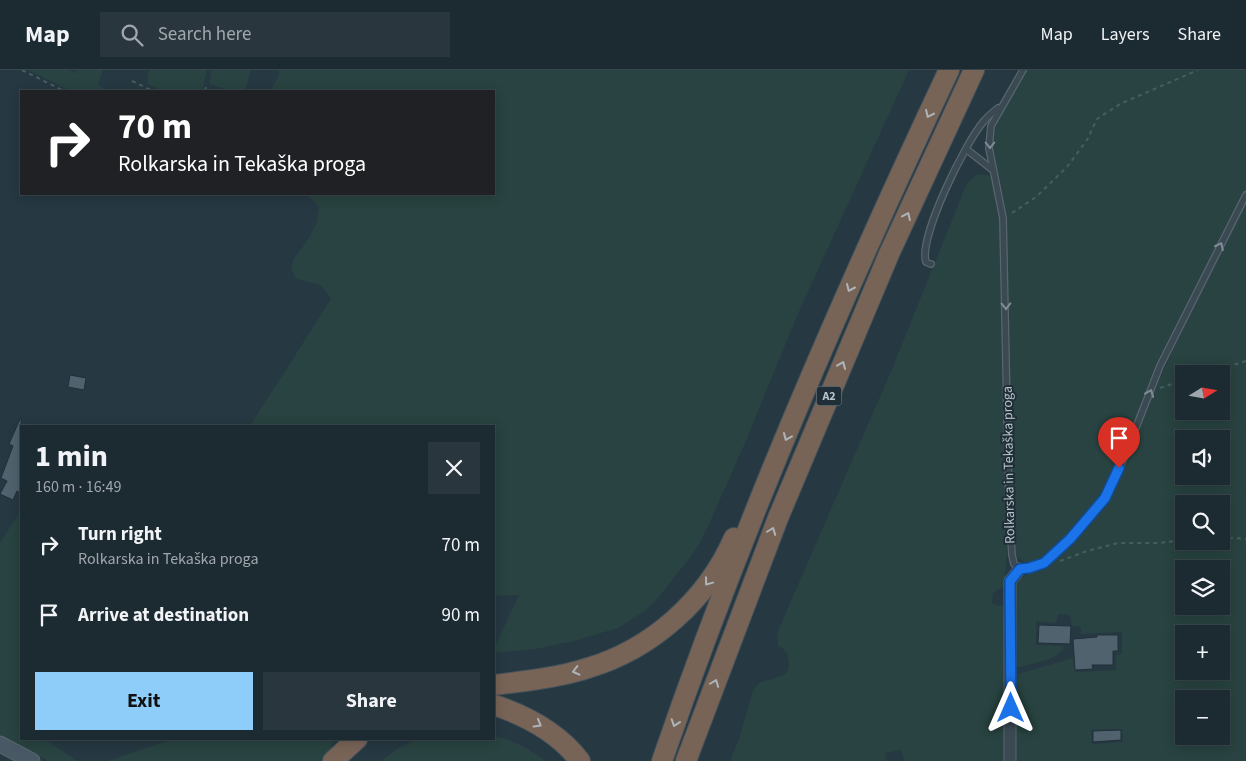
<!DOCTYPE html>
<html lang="en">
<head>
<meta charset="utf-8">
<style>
	:root { --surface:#1c2a32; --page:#29363e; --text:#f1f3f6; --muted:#a0a7ac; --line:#3a464d; --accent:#8ecdfa }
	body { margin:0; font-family:"Source Sans 3",sans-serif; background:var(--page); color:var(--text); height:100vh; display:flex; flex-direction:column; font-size:19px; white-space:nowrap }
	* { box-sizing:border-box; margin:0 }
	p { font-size:16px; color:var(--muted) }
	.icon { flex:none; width:28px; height:28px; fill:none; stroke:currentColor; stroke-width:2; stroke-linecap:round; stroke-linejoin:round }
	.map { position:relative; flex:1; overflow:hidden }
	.drawer { position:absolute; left:20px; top:355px; width:475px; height:315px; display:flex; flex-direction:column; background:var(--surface); border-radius:0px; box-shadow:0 2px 12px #0003,0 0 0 1px var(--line) }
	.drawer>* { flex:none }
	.hud { position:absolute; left:20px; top:20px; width:475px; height:105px; border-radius:0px; box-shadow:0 2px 12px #0003,0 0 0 1px var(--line); background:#202124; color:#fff; overflow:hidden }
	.needle { width:32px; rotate:79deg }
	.fabs { position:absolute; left:1175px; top:295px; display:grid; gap:10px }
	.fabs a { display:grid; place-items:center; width:55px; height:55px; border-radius:0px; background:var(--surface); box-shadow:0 2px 12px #0003,0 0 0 1px var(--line); font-size:25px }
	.pin { position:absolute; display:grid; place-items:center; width:42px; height:42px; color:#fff; margin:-51px -21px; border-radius:50% 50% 50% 0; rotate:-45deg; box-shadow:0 0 5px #0007 }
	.pin .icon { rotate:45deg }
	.me { position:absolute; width:55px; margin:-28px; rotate:0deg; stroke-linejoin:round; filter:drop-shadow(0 0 4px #0008) }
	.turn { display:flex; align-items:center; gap:18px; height:105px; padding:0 15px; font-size:22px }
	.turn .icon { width:65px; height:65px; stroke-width:2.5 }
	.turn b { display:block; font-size:35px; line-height:42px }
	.round { display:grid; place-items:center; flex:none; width:52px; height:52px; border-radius:0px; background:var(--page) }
	.summary { display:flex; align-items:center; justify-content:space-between; height:85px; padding:0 15px }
	h1 { font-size:30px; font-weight:700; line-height:38px }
	.action { display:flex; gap:10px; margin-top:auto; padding:10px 15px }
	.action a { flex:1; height:58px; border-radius:0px; background:var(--accent); color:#111; font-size:20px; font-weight:700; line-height:58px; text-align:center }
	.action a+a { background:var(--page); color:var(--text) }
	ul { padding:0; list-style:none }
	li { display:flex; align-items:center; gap:15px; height:70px; padding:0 15px }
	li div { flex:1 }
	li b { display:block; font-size:19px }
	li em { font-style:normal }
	header { display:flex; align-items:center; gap:30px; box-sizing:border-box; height:70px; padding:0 25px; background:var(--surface); border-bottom:1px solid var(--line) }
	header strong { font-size:24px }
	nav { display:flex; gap:28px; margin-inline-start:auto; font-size:18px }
	.search { width:350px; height:45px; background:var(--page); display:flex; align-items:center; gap:12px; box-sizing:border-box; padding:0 18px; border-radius:0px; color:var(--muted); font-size:19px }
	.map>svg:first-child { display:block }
	.green { fill:#284341; fill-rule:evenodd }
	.building { fill:#4f626d; stroke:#213039 }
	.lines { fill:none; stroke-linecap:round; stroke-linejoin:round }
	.service-casing { stroke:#58666f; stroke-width:8 }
	.minor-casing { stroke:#58666f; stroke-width:13 }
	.secondary-casing { stroke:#58666f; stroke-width:17 }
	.motorway-casing { stroke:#45535c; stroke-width:22 }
	.path { stroke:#465f5d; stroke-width:2; stroke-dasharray:4 4; stroke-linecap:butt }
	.service { stroke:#3a4952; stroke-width:5.5 }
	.minor { stroke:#3a4952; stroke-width:11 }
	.secondary { stroke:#485965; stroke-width:15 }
	.motorway { stroke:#786457; stroke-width:20 }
	.oneway { stroke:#aeb5ba }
	.oneway2 { stroke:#7f8c95 }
	.route-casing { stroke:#114b97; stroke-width:12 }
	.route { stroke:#1a73e8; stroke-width:9 }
	.labels { text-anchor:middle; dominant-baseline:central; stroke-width:4; stroke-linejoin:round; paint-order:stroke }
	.shield { fill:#1f2e37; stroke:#89969f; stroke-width:1 }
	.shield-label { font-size:12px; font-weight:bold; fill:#b7c3cc }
	.street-label { font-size:14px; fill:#b7c3cc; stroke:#1f2e37 }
</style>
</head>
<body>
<header>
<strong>Map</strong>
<div class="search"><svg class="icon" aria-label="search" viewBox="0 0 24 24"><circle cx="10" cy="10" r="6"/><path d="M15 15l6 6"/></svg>Search here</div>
<nav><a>Map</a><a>Layers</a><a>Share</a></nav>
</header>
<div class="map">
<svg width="1246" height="691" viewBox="0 0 1246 691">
	<rect width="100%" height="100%" fill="#263842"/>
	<g class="green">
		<polygon points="28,0 69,0 75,3 77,0 103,0 98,15 110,21 71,21"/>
		<polygon points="149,0 207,0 202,21 163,21 147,14"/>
		<polygon points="212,0 251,0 245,21 232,21 209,14"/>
		<polygon points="279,0 909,0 797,246 745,373 710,452 698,476 686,493 656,530 645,541 618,558 574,571 535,579 494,583 494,578 519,525 494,526 494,356 250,356 331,229 321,215 296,209 291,199 293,190 307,171 317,152 319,137 307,124 494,124 494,21 270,21 279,5"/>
		<path d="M1027 0H1246V691H1014V610L1018 604 1073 588 1075 602 1116 600V585L1122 584V562L1081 564V556H1073L1072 554 1071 553 1070 545 1058 544 1056 553 1036 551V575L1064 576C1062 589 1033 593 1021 597H1016V515L1018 510C1036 499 1056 489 1071 474 1115 431 1131 379 1153 324 1165 296 1178 269 1191 241L1186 238 1159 292 1118 395 1103 425 1053 483 1041 491 1026 493 1017 487 1013 468V442H1005L1007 484 1004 516 993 523 992 533 998 536 1007 535 1006 691H904L901 680 885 683 887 691H730L739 669 753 621 759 613C772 607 794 609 788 588 787 582 784 579 778 576L777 563 892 299 966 115C974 105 979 101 992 107L996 128 1000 129C998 113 993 97 992 82 990 54 1014 24 1027 0ZM1184 304H1221V341H1184ZM1184 369H1221V406H1184ZM1184 434H1221V471H1184ZM1184 499H1221V536H1184ZM1184 564H1221V601H1184ZM1184 629H1221V666H1184ZM1122 659 1123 672 1092 674 1091 660Z"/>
		<polygon points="21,440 21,669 44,669 77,691 48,691 0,665 0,473"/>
		<path d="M494 666C512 670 530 679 545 691H381L399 678 416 669H494Z"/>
		<polygon points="173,669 332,669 331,681 322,691 108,691"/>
	</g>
	<g class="building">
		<polygon points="70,305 86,308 84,320 68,317"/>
		<polygon points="21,347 21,424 17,421 13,430 0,424 7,411 1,408 13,376 9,374"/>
		<polygon points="1039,555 1071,556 1070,574 1038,573"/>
		<polygon points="1097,565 1118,565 1118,581 1113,581 1113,595 1092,595 1093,599 1075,600 1073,569 1097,567"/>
		<polygon points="1121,660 1121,670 1093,672 1093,661"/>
	</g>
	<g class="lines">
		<g class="service-casing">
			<g id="service">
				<polyline points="1023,0 991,56 989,78 1003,148 1009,437 1012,485 1014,494 1020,499 1029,498 1043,493 1053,486 1071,469 1105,428 1126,383 1160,296 1246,125"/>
				<polyline points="966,79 993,100"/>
				<path d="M931 194 926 192C918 168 966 71 984 51 988 46 993 42 998 38"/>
			</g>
		</g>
		<g class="minor-casing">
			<polyline id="minor" points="1010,691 1010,511 1020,499"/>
		</g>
		<g class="secondary-casing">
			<polyline id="secondary" points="0,674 32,691"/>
		</g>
		<g class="motorway-casing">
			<g id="motorway">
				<path d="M494 615C525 611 557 608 588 598 652 579 707 530 734 468"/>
				<path d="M494 635C527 646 558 662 580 691"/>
				<polyline points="333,691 357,669"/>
				<path d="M662 691C743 455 843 225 949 0"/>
				<polyline points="686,691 778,448 889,184 974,0"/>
			</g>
		</g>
		<g class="path">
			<polyline points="22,0 64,21"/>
			<polyline points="132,11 153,21"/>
			<polyline points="205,21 206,16"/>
			<polyline points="1012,143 1036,127 1067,97 1087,70 1097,49 1120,34 1198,0"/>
			<polyline points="1204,304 1246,291"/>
			<polyline points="1160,318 1184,310"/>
			<polyline points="1221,467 1246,469"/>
			<polyline points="1060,491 1087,481 1118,473 1158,473 1184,470"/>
		</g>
		<use href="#service" class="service"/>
		<use href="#minor" class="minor"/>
		<use href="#secondary" class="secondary"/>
		<use href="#motorway" class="motorway"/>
	</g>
	<defs><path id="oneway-chevron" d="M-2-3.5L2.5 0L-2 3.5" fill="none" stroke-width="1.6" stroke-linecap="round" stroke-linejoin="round" transform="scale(1.25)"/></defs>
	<g class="oneway">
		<use href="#oneway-chevron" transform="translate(929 44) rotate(115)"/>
		<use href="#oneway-chevron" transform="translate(907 146) rotate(-65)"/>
		<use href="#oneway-chevron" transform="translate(850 218) rotate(114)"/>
		<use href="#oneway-chevron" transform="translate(842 295) rotate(-67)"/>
		<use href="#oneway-chevron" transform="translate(787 367) rotate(113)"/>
		<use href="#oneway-chevron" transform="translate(772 461) rotate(-69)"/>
		<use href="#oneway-chevron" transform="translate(708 512) rotate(127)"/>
		<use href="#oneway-chevron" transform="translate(576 601) rotate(166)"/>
		<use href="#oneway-chevron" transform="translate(715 613) rotate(-69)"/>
		<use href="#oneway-chevron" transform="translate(675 653) rotate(109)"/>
		<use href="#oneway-chevron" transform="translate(538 654) rotate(30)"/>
	</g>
	<g class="oneway2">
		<use href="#oneway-chevron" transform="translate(990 75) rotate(90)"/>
		<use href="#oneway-chevron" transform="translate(1220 176) rotate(-63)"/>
		<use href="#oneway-chevron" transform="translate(1006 236) rotate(89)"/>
		<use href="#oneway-chevron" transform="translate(1150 323) rotate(-68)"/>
	</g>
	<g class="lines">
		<g class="route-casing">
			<polyline id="route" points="1011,638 1010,511 1020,499 1029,498 1044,493 1070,469 1105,428 1119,398"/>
		</g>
		<use href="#route" class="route"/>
	</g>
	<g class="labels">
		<rect class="shield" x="816.5" y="316.5" width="25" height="19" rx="4"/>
		<g class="shield-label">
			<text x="829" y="326">A2</text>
		</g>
		<g class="street-label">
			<text transform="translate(1009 395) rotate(-91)">Rolkarska in Tekaška proga</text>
		</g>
	</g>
</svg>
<div class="fabs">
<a><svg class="needle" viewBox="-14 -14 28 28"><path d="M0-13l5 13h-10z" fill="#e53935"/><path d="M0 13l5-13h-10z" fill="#a0a7ac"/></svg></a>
<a><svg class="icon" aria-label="sound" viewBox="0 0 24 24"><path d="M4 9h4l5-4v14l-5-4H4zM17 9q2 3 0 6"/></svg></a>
<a><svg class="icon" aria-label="search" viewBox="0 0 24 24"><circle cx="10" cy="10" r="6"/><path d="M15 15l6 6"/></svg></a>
<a><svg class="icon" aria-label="layers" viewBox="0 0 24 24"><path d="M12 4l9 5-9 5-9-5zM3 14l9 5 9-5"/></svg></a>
<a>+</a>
<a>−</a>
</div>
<div class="pin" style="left:1119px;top:398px;background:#d93025"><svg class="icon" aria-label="arrive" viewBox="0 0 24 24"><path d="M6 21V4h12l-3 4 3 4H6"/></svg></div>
<svg class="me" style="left:1011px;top:638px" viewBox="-20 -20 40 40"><path d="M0-17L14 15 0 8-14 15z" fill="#1a73e8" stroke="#fff" stroke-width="4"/></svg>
<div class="hud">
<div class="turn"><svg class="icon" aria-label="right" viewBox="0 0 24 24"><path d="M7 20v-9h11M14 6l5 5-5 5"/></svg><div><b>70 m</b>Rolkarska in Tekaška proga</div></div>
</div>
<section class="drawer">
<div class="summary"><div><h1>1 min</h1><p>160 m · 16:49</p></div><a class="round"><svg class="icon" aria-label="close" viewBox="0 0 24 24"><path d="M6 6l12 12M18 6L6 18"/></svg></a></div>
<ul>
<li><svg class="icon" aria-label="right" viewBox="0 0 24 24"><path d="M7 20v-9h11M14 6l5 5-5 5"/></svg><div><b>Turn right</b><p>Rolkarska in Tekaška proga</p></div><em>70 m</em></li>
<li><svg class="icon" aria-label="arrive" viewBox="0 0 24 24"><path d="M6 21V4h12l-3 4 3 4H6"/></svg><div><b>Arrive at destination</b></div><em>90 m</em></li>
</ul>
<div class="action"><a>Exit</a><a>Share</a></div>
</section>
</div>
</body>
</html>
